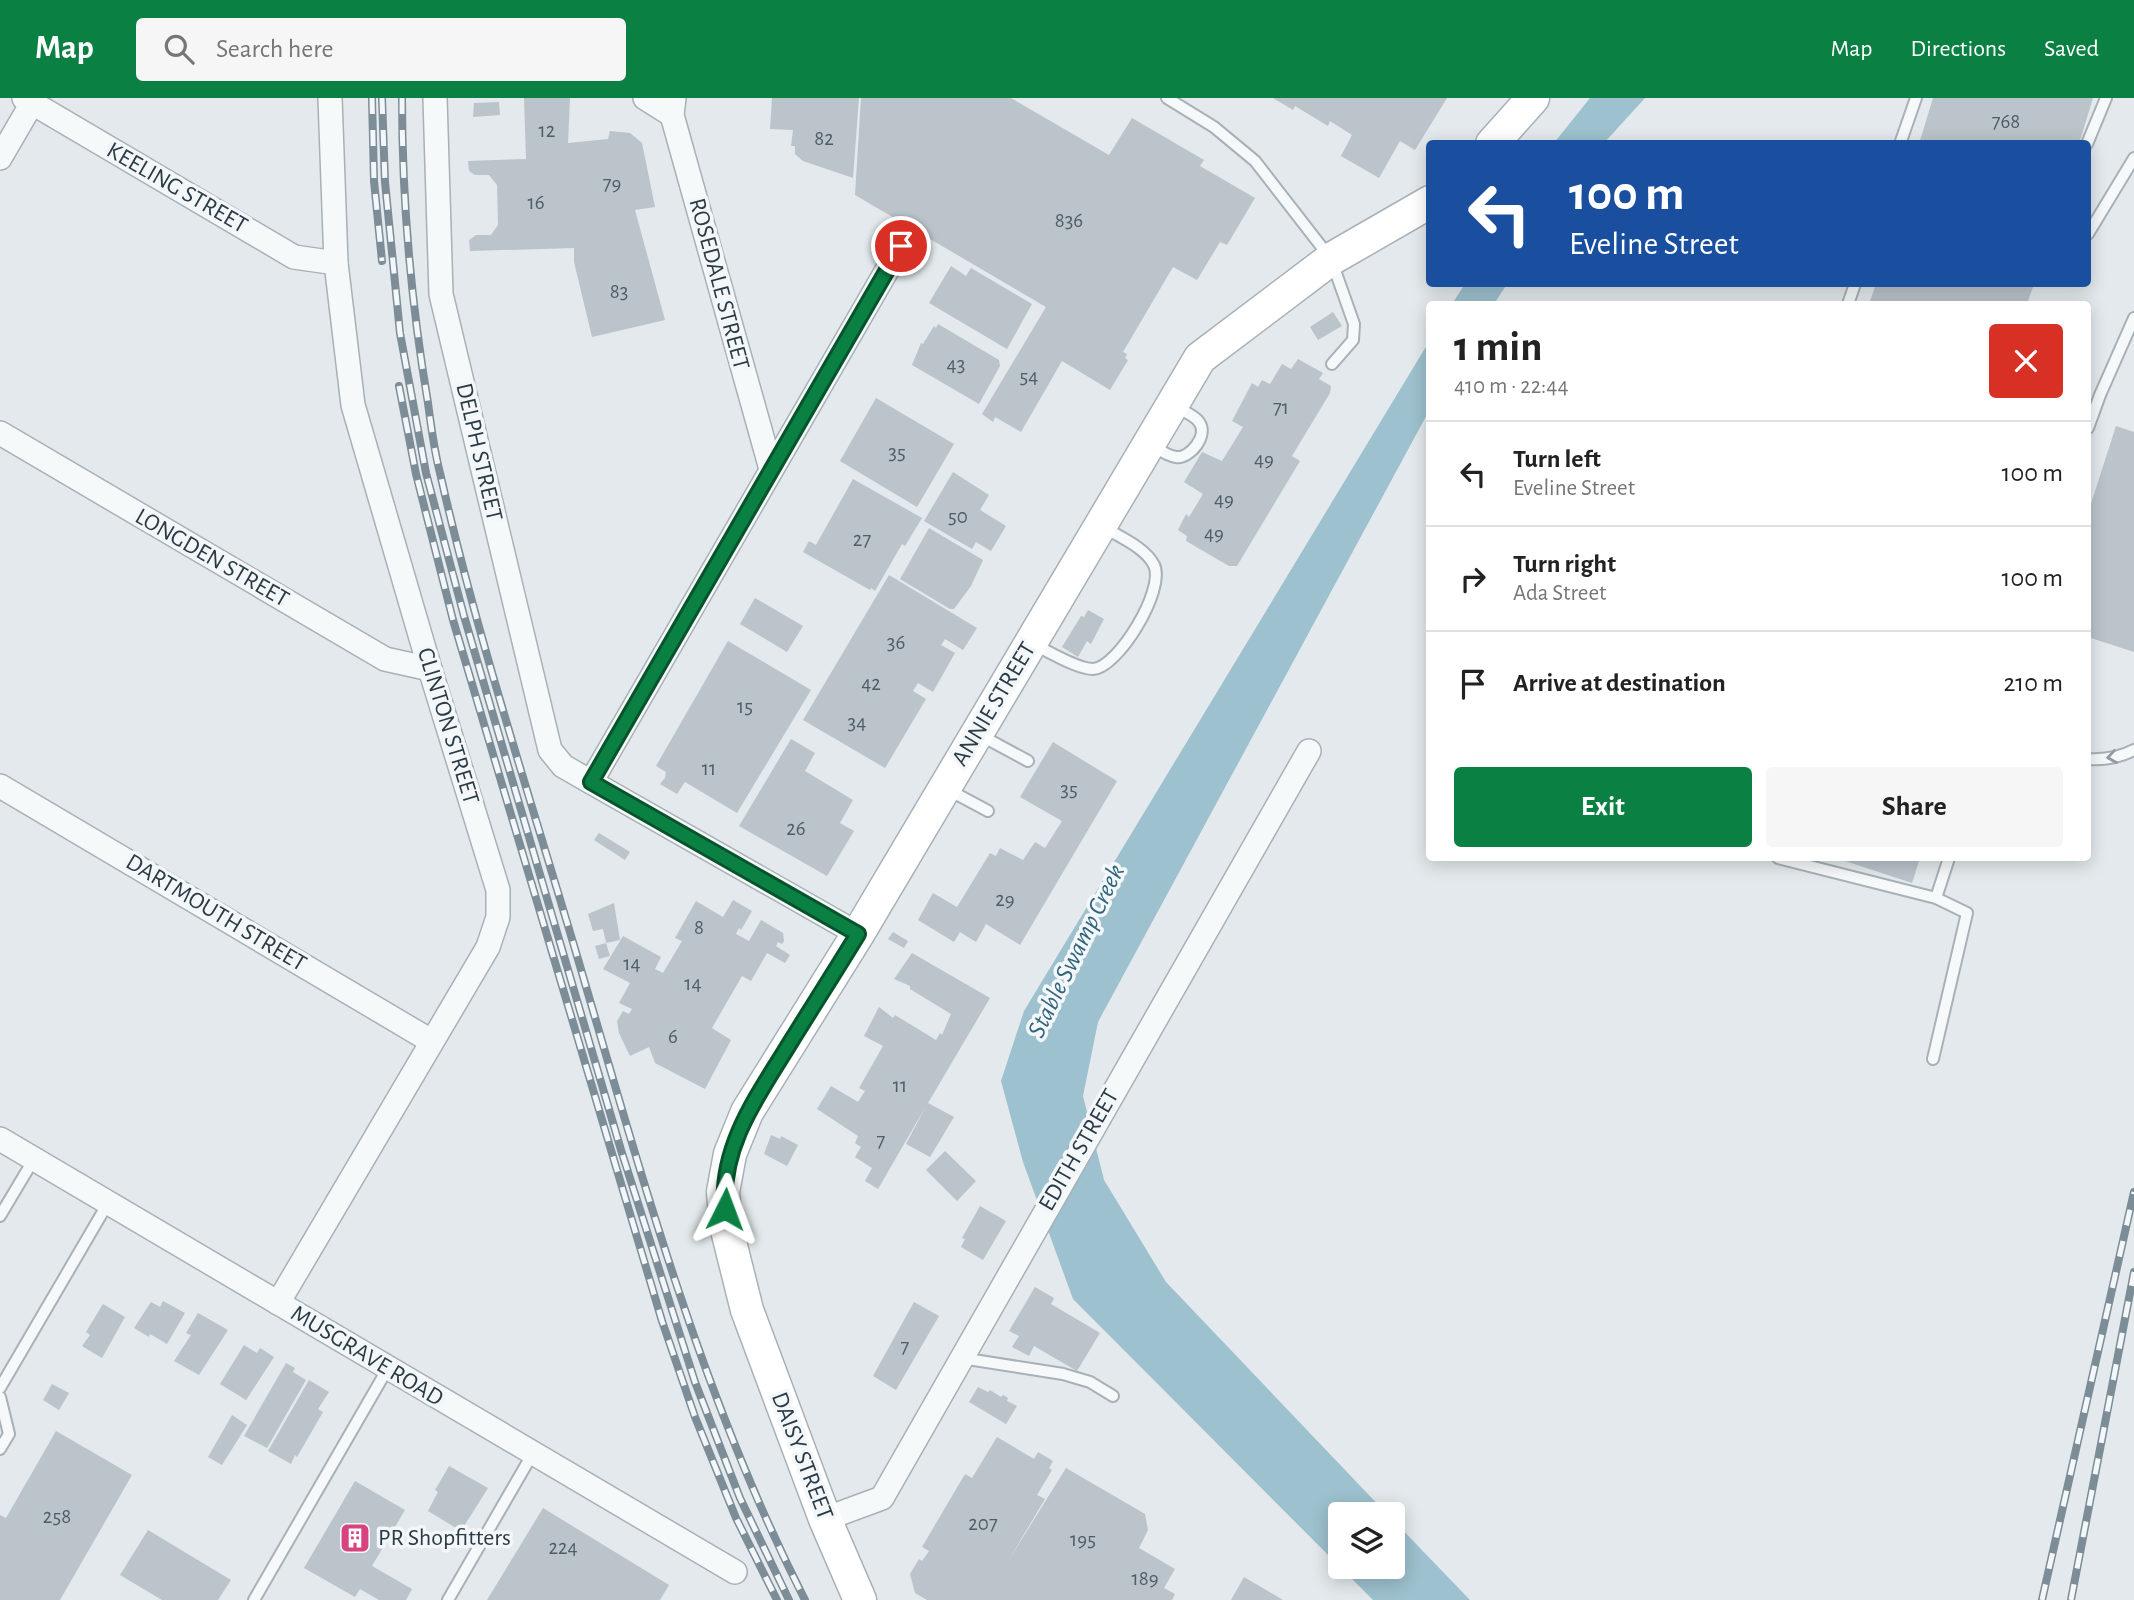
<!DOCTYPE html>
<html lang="en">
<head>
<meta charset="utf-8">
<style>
	:root { --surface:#fff; --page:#f6f6f6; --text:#222; --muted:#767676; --line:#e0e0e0; --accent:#0b8043 }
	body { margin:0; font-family:"Alegreya Sans",sans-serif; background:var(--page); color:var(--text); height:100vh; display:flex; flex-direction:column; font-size:26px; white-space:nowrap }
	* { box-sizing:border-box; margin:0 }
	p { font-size:23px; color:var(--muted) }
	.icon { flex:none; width:38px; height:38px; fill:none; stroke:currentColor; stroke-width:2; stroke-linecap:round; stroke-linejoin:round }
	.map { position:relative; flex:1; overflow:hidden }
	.drawer { position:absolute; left:1426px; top:203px; width:665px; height:560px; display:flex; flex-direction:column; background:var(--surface); border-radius:7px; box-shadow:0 4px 18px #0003 }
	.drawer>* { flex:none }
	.top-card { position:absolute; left:1426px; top:42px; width:665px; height:147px; border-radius:7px; box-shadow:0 4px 18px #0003; background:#1a4fa0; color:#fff; overflow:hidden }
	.tools { position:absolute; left:1328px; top:1404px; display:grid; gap:14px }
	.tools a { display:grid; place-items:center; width:77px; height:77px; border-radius:7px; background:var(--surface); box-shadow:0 4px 18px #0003; font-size:35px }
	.pin { position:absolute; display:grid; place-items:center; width:60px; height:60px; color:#fff; margin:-30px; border:4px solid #fff; border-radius:50%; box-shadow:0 2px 7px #0007 }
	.me { position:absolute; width:77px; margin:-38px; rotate:3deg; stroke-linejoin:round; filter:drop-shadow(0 0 5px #0008) }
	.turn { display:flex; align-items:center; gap:24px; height:147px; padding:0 28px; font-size:32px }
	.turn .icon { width:91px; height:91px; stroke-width:2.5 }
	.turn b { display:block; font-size:49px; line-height:60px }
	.round { display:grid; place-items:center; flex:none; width:74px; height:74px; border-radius:7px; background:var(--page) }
	.headline { display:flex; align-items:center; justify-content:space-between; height:119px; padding:0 28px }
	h1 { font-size:42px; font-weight:700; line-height:52px }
	.action { display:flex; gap:14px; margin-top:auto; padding:14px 28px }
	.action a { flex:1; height:80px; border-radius:7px; background:var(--accent); color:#fff; font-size:28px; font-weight:700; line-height:80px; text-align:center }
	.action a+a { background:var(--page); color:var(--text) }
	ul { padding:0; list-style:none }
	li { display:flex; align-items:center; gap:21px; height:105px; padding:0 28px; border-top:2px solid var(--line) }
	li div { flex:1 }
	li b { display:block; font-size:26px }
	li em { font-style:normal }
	header { display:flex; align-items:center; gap:42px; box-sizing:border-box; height:98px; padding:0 35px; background:var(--accent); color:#fff }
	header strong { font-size:33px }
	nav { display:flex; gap:38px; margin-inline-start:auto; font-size:24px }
	.search { width:490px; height:63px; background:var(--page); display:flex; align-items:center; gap:18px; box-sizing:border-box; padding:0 24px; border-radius:7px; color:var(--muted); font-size:26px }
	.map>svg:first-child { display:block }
	.water { fill:#9dc1ce }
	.building { fill:#bac4ca }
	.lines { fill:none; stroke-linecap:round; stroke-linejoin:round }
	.lane-casing { stroke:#a8b1b7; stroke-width:14 }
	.street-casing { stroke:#a8b1b7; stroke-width:26 }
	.secondary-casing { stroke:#a8b1b7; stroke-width:35 }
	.lane { stroke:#f6f9fa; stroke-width:10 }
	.street { stroke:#f6f9fa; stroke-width:23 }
	.secondary { stroke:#fff; stroke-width:32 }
	.rail-casing { stroke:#7c8d97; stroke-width:8 }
	.rail { stroke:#f3f7f9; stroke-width:5; stroke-dasharray:16; stroke-linecap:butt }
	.oneway { stroke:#909aa0 }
	.route-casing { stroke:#07532c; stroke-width:18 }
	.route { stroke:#0b8043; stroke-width:12 }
	.labels { text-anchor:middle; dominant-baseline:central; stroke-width:7; stroke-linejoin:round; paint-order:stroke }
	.number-label { font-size:21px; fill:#4e5d67 }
	.street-label { font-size:24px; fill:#2a3b46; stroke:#f3f7f9 }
	.poi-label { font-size:24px; fill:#2a3b46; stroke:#f3f7f9; text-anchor:start }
	.water-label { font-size:26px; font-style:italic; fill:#31657c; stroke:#f3f7f9 }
</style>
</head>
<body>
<header>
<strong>Map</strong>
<div class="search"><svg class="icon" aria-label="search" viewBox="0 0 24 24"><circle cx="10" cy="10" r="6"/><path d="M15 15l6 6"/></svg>Search here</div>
<nav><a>Map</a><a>Directions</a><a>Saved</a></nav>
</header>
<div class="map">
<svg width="2134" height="1502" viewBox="0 0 2134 1502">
	<rect width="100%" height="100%" fill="#e3e9ec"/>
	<g class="water">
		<polygon points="1590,0 1645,0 1604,45 1554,45"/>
		<polygon points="1465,186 1507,186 1494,206 1452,206"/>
		<polygon points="1430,242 1430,311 1098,924 1083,998 1104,1082 1166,1184 1387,1416 1340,1416 1340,1468 1393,1468 1393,1422 1470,1502 1373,1502 1073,1201 1023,1064 1001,983 1024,913"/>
	</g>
	<g class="building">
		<polygon points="524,0 570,0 568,45 608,41 610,33 630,35 642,45 655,109 635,112 665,222 592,239 574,164 574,150 470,153 469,142 476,137 491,137 498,127 497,87 489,77 475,77 469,73 468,63 526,61"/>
		<polygon points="772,0 859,0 853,80 803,63 795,56 795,48 791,48 793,32 770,31"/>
		<polygon points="861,0 1011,0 1109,57 1132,20 1204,62 1200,68 1255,100 1227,147 1220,144 1197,182 1173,169 1123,254 1127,256 1125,260 1128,262 1110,292 1062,263 1021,334 995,319 993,324 982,316 1046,209 855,97"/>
		<polygon points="1273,0 1447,0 1415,52 1400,43 1379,80 1341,58 1352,37 1330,23 1328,28 1295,8 1293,12"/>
		<polygon points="1933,0 2093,0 2079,46 1919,46"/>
		<polygon points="499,4 500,17 473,19 474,5"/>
		<polygon points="951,168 966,178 971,170 1032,206 1007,251 929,205"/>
		<polygon points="1876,186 2034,186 2027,206 1869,206"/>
		<polygon points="1333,214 1342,228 1318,242 1310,229"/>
		<polygon points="938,226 999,262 1000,268 979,306 912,267 921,245 923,246 934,228 936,230"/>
		<polygon points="1298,261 1323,275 1319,281 1331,288 1330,295 1292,358 1300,363 1237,468 1229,468 1186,443 1187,438 1178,432 1186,416 1189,419 1203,396 1184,384 1202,354 1222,363 1243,329 1232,323 1252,285 1258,289 1262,282 1270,286 1282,266 1291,271"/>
		<polygon points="876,300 954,346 917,409 840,363"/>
		<polygon points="2116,328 2134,334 2134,554 2088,539 2088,415"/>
		<polygon points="953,374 989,397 980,412 1006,428 991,453 976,444 972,451 924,423"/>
		<polygon points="853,381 922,420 905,448 902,446 875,493 871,490 870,492 803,454 809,443 816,447"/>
		<polygon points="929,430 983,462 971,488 954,511 950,511 900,481"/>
		<polygon points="889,477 977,530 963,552 945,541 941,547 955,555 933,594 918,585 913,593 926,601 885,670 803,622"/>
		<polygon points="755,500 803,528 787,554 740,526"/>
		<polygon points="1088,512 1104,521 1091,546 1087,543 1078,559 1062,549 1081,518 1084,519"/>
		<polygon points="728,543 811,592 737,715 685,684 677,696 660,686 665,680 666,674 656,668"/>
		<polygon points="791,641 815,655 805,673 853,702 840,725 854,733 827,778 739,728"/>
		<polygon points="1053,644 1117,683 1020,847 986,826 976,844 960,834 954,844 918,822 933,795 957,809 990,755 996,758 1000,750 1023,762 1035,744 1045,750 1062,723 1020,699"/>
		<polygon points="599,735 630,754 625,762 594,742"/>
		<polygon points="1836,760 1920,760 1912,785"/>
		<polygon points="733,802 752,813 741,832 739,830 736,836 749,843 761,822 783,835 784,843 782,846 778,844 776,848 790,857 785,865 767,855 751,883 742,878 712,930 731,942 705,991 655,965 649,949 630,958 619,935 617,923 623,913 629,916 632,911 619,905 630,885 603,871 623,838 661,859 655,871 663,875 682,843 675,840 696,803 723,819"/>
		<polygon points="614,805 620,842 606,845 610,858 599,861 595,848 606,845 603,831 593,833 588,816"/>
		<polygon points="893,834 908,843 904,850 888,841"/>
		<polygon points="912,855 990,900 928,1005 954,1019 930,1059 906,1046 926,1008 878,1091 865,1083 872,1070 855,1059 861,1049 855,1045 858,1038 817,1011 831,988 858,1004 865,993 859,990 883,948 864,938 879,909 893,920 895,917 936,942 940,935 942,937 951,916 910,891 910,888 894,881"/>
		<polygon points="771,1037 780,1041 781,1038 798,1047 787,1068 764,1056"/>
		<polygon points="945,1053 976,1083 957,1103 926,1072"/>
		<polygon points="980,1108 1006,1123 983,1162 961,1149 965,1141 962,1140"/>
		<polygon points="1035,1189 1054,1200 1051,1206 1100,1235 1077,1273 1034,1248 1029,1258 1012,1249 1019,1238 1009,1233"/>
		<polygon points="163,1203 185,1215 167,1246 150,1236 149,1239 134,1230 151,1204 160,1209"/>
		<polygon points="914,1204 939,1218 896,1292 873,1278"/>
		<polygon points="103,1206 125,1219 102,1260 82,1248 90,1237 86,1234"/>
		<polygon points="198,1215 228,1232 199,1277 174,1263 191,1237 186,1235"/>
		<polygon points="244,1247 257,1255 260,1250 274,1259 246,1302 220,1286"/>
		<polygon points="286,1265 295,1270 293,1274 306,1282 267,1350 244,1338"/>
		<polygon points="309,1282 329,1294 318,1311 323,1314 297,1359 295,1357 291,1366 268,1353"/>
		<polygon points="52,1286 69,1295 59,1312 43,1302"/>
		<polygon points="978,1289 988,1294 990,1292 1001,1299 1003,1297 1008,1300 1007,1303 1017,1308 1006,1326 969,1304"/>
		<polygon points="232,1317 247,1327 222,1367 208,1359"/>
		<polygon points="56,1333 132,1377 60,1502 0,1502 0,1417 6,1420"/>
		<polygon points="997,1339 1034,1361 1038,1354 1053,1363 1049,1370 1052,1372 1037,1397 1045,1401 1007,1465 1066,1370 1145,1416 1148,1432 1139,1450 1175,1471 1164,1490 1175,1496 1172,1502 927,1502 915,1495 910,1476 919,1461 922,1463 929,1453 922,1449 965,1376 972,1380"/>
		<polygon points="449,1368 488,1390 461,1433 428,1413 438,1394 435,1392"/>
		<polygon points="355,1383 405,1412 372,1468 412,1491 406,1502 379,1502 360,1491 355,1499 304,1470"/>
		<polygon points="543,1410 669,1487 660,1502 487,1502"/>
		<polygon points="148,1432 231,1482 218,1502 162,1502 120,1477"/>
		<polygon points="1244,1479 1283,1502 1231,1502"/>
	</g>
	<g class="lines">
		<g class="lane-casing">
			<g id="lane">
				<polyline points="1167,0 1214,29 1255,63 1331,161 1354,226 1353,242 1332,266"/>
				<polyline points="1900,46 1916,0"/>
				<polyline points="2087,46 2106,0"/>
				<polyline points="2088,136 2134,60"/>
				<polyline points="1848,206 1855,186"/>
				<polyline points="2088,330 2100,297 2134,220"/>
				<path d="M1151 347C1158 351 1168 358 1176 359 1190 361 1209 337 1199 324 1194 317 1183 313 1176 309"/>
				<path d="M1033 546C1048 553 1077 571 1093 571 1118 570 1166 491 1154 467 1145 449 1119 439 1102 428"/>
				<polyline points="980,637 1028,663"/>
				<path d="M2088 661C2105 662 2119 660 2134 652"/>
				<polyline points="947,691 988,713"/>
				<polyline points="1778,760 1936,800 1967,815 1933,961"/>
				<polyline points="1936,800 1949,760"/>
				<polyline points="0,1118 34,1061"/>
				<polyline points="961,1260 1063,1276 1090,1284 1113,1298"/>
				<polyline points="0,1290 108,1105"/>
				<polyline points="0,1299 9,1336 0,1351"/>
				<polyline points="254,1502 388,1270"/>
				<polyline points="448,1502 533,1355"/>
			</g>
		</g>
		<g class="street-casing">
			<g id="street">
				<polyline points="24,0 294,159 336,165"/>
				<polyline points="435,0 441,196 550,652 563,668 591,684 858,836"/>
				<polyline points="645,0 672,17"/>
				<polyline points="674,0 672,17 771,371"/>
				<polyline points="0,60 35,0"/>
				<polyline points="0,335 385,561 430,571"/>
				<polyline points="591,684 901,148"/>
				<polyline points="0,688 431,943"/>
				<polyline points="0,1041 735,1474"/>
				<polyline points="278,1205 488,849 498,819 498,792 430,571 353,307 336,165 330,0"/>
				<polyline points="825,1421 882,1400 1309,653"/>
			</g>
		</g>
		<g class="secondary-casing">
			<g id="secondary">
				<polyline points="1492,46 1533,0"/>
				<polyline points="860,1502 825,1421 747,1212 726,1128 723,1094 730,1056 747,1014 858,836 1200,260 1331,161 1430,104"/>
			</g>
		</g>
		<use href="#lane" class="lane"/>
		<use href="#street" class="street"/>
		<use href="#secondary" class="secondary"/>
		<g class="rail-casing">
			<g id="rail">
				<polyline points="372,0 374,83 382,163"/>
				<polyline points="382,0 385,84 400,235 426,375 464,518 621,1052 695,1284 740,1400 789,1502"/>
				<path d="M402 0C402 102 411 204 428 305 431 328 434 352 440 375 476 535 528 693 575 851 640 1072 700 1296 805 1502"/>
				<polyline points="399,288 416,376 453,522 662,1223 695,1319 736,1420 777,1502"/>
				<polyline points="2042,1502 2134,1094"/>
				<polyline points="2071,1502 2134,1174"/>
			</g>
		</g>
		<use href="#rail" class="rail"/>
	</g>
	<defs><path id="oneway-chevron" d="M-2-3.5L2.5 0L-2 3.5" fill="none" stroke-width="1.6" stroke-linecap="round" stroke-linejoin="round" transform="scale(1.75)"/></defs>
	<use class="oneway" href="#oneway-chevron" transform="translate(2112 659) rotate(171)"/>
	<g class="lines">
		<g class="route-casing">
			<path id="route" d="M725 1111C720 1047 759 996 790 945 813 908 836 872 858 836L591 684 901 148"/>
		</g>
		<use href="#route" class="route"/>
	</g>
	<defs>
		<g id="building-square" transform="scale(1.575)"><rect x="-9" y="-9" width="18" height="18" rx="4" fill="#d6437e" stroke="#f3f7f9"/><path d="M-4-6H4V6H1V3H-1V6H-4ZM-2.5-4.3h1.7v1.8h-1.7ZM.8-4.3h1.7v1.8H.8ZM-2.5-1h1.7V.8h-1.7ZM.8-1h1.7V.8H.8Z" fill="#fff"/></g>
	</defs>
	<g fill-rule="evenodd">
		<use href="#building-square" x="355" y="1440"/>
	</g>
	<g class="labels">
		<g class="number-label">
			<text x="2006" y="23">768</text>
			<text x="547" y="32">12</text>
			<text x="824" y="40">82</text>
			<text x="612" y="85">79</text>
			<text x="536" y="104">16</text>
			<text x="1069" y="122">836</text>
			<text x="619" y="193">83</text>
			<text x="956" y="266">43</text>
			<text x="1029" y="278">54</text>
			<text x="1281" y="309">71</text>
			<text x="897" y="354">35</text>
			<text x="1264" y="361">49</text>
			<text x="1224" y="401">49</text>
			<text x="958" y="418">50</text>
			<text x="1214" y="435">49</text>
			<text x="862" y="441">27</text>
			<text x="896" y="544">36</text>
			<text x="871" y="585">42</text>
			<text x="745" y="608">15</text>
			<text x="857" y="624">34</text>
			<text x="709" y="670">11</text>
			<text x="1069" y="691">35</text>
			<text x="796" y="730">26</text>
			<text x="1005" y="801">29</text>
			<text x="699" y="829">8</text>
			<text x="632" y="865">14</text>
			<text x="693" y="885">14</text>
			<text x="673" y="938">6</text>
			<text x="900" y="987">11</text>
			<text x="881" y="1042">7</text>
			<text x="905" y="1248">7</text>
			<text x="57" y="1418">258</text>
			<text x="983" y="1425">207</text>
			<text x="1083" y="1441">195</text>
			<text x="563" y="1449">224</text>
			<text x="1145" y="1480">189</text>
		</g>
		<g class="street-label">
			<text transform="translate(177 90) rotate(30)">KEELING STREET</text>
			<text transform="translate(719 186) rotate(75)">ROSEDALE STREET</text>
			<text transform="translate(479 354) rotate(77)">DELPH STREET</text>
			<text transform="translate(212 460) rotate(30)">LONGDEN STREET</text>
			<text transform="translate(994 606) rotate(-59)">ANNIE STREET</text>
			<text transform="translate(448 628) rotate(73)">CLINTON STREET</text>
			<text transform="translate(216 815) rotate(31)">DARTMOUTH STREET</text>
			<text transform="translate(1079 1052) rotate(-60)">EDITH STREET</text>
			<text transform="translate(367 1258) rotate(31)">MUSGRAVE ROAD</text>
			<text transform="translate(802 1358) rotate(69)">DAISY STREET</text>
		</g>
		<g class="poi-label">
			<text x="378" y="1440">PR Shopfitters</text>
		</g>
		<g class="water-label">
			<text transform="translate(1076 853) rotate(-64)">Stable Swamp Creek</text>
		</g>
	</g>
</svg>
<div class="tools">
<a><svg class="icon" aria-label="layers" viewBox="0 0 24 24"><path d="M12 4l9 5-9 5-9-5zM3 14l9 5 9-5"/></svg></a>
</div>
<div class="pin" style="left:901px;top:148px;background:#d93025"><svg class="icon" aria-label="arrive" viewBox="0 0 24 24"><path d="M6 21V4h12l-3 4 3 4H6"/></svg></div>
<svg class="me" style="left:725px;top:1111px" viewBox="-20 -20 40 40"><path d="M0-17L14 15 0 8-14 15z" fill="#0b8043" stroke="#fff" stroke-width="4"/></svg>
<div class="top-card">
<div class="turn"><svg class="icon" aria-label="left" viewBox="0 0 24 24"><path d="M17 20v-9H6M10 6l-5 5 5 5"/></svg><div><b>100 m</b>Eveline Street</div></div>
</div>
<section class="drawer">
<div class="headline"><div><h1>1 min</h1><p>410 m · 22:44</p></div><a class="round" style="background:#d93025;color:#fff"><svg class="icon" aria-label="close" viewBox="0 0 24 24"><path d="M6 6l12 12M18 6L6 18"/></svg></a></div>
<ul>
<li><svg class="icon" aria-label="left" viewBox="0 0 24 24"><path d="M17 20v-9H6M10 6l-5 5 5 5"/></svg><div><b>Turn left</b><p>Eveline Street</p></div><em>100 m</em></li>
<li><svg class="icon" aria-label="right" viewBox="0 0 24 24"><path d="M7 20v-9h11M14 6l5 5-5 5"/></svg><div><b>Turn right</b><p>Ada Street</p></div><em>100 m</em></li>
<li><svg class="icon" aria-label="arrive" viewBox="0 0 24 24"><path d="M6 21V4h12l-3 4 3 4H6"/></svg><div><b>Arrive at destination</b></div><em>210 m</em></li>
</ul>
<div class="action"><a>Exit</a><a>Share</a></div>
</section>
</div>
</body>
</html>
